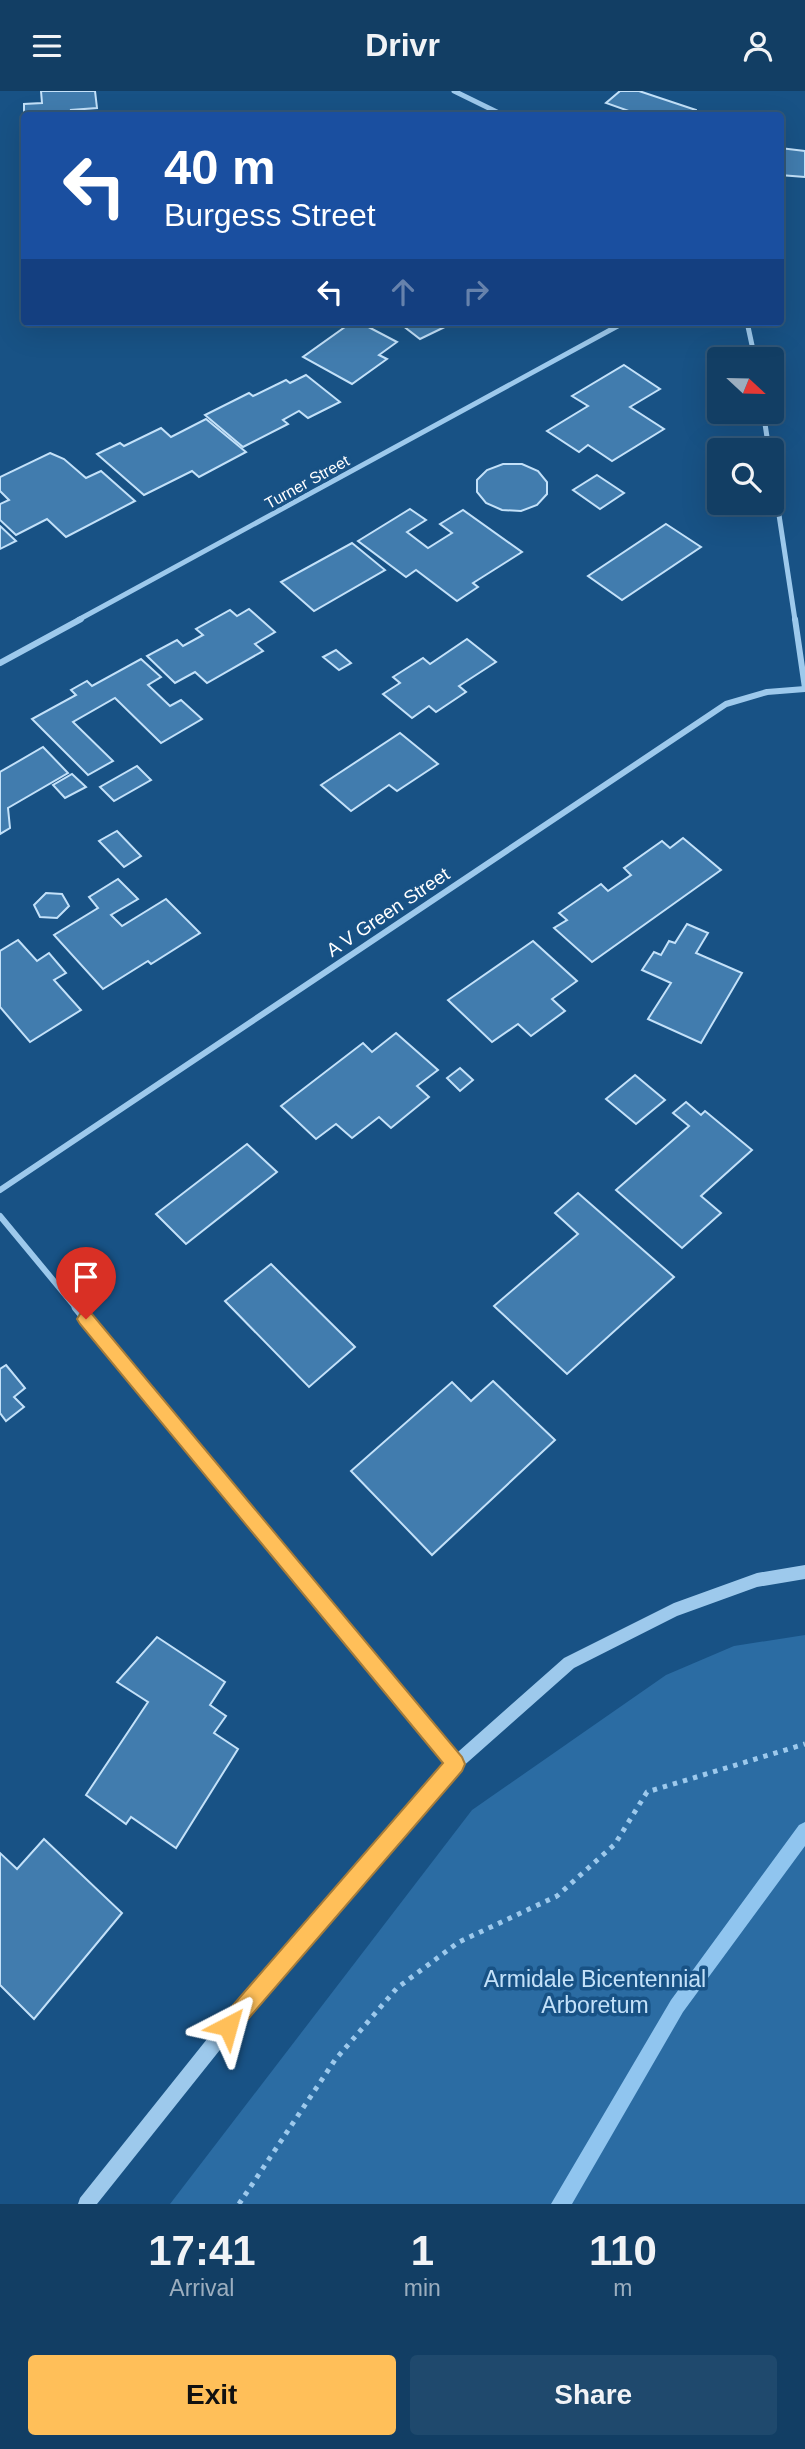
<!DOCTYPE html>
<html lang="en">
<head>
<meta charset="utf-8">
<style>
	:root { --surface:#123e64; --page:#1f496d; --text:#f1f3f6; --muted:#9caebf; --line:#315778; --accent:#ffbf59 }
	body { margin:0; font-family:Helvetica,sans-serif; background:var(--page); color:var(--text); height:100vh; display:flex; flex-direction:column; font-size:26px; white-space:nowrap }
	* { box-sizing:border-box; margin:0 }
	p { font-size:23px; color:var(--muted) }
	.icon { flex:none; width:38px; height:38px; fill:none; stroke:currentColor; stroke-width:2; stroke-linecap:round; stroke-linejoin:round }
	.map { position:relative; height:2113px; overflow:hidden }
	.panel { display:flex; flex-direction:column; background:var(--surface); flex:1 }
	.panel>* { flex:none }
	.top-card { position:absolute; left:21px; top:21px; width:763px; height:214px; border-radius:7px; box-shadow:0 7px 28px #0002,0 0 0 2px var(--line); background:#1a4fa0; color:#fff; overflow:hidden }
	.needle { width:46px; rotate:112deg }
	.buttons { position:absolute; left:707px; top:256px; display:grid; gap:14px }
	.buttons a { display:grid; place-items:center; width:77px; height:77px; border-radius:7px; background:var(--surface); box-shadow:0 7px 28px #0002,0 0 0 2px var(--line); font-size:35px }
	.pin { position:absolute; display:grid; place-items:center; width:60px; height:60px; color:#fff; margin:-72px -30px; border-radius:50% 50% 50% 0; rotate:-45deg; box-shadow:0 0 7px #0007 }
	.pin .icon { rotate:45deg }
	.me { position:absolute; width:77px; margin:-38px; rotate:39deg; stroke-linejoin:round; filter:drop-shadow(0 0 5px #0008) }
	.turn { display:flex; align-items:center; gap:24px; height:147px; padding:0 28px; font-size:32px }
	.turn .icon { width:91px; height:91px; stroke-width:2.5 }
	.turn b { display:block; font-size:49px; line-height:60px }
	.lanes { display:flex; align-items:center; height:66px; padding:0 28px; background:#0003; justify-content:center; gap:35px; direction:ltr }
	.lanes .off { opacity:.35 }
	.eta { display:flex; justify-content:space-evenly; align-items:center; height:119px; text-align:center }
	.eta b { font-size:42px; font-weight:700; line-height:49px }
	.action { display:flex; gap:14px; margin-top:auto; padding:14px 28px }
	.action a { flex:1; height:80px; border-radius:7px; background:var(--accent); color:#111; font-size:28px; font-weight:700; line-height:80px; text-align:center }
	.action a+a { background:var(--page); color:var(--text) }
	header { display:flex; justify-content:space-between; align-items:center; height:91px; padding:0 28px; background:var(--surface); font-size:32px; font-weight:700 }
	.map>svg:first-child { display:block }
	.green { fill:#2b6ca3 }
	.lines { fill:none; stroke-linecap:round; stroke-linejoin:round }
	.stream { fill:#90c5ef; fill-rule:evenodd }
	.building { fill:#417cae; stroke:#c3e1f9; stroke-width:2 }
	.path { stroke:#9dc9ec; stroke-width:5; stroke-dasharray:4.5 6; stroke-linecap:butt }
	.minor-far2 { stroke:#9dc9ec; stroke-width:5 }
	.minor-far1 { stroke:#9dc9ec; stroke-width:6 }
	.minor { stroke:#9dc9ec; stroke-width:9 }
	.tertiary { fill:#9dc9ec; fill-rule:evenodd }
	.route { fill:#ffbf59; stroke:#a67c3a; stroke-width:2 }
	.labels { text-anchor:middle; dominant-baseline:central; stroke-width:7; stroke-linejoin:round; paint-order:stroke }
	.far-street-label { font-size:16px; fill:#fff; stroke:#185285 }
	.street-label { font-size:19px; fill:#fff; stroke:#185285 }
	.near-park-label { font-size:23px; fill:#c3e1f9; stroke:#185285 }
</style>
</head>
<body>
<header><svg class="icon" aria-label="menu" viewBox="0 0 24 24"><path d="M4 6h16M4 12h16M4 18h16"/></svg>Drivr<svg class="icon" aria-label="person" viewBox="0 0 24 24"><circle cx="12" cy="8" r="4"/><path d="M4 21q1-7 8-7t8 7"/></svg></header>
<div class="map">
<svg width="805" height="2113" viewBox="0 0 805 2113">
	<rect width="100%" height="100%" fill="#185285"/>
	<polygon class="green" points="805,1544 805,2113 170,2113 472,1719 666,1584 734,1555"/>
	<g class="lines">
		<polygon class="stream" points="805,1731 805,1755 683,1921 572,2113 551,2113 671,1909 799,1734"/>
	</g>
	<g class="building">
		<polygon points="41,0 95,0 97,17 71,19 72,24 24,24 24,33 24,13 42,12"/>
		<polygon points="620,0 639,0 696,19 696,24 640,24 606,12"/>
		<polygon points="780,57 805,60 805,86 780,84"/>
		<polygon points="352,231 359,231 397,251 379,264 387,268 352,293 303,266"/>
		<polygon points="398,231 455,231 420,248"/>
		<polygon points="624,274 660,298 630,316 664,338 612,370 588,354 579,361 547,340 588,315 572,305"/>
		<polygon points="306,284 340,311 308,327 299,320 283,329 288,333 243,356 205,324 249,302 253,305 286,289 290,292"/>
		<polygon points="206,328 246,361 199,386 192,380 144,404 97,363 120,352 124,355 161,337 171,346"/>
		<polygon points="50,362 64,368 86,387 101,380 135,410 66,446 47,428 16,444 0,429 0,413 9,409 0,400 0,386"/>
		<polygon points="503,373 522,373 538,380 547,391 547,403 537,414 521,420 502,419 486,412 477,401 477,389 487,379"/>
		<polygon points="597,384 624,402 600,418 573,399"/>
		<polygon points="410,418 426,429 407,441 428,457 452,442 440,433 463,419 522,461 473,492 478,496 457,510 416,479 406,486 358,450"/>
		<polygon points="666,433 701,456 622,509 588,485"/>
		<polygon points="0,435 16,450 0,458"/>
		<polygon points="352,452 385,479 314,520 281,491"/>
		<polygon points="249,518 275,541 255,553 263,560 207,592 195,581 175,592 147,565 177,549 183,555 203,544 196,538 230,519 237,525"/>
		<polygon points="467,548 496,571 459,595 466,601 436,621 429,615 412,627 383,603 400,592 393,586 423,567 430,573"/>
		<polygon points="336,559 351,572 339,579 323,566"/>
		<polygon points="141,568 161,586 148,594 170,615 181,609 202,628 161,652 115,607 73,631 113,670 88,684 32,628 76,604 71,599 87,590 92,595"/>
		<polygon points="400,642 438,673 397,700 389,694 351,720 321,694"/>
		<polygon points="43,656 68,682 8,717 10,737 0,743 0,681"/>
		<polygon points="137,675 151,689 114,710 100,696"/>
		<polygon points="72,683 86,696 65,707 53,694"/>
		<polygon points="117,740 141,765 124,776 99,750"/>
		<polygon points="683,747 721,779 592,871 554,837 567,829 559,822 601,793 608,800 631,784 624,777 662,750 670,757"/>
		<polygon points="118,788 138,808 111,824 122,835 166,808 200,842 151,873 148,870 103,898 54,844 98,817 89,806"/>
		<polygon points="46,802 62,803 69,815 57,827 40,826 34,814"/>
		<polygon points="687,833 708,842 696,862 742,882 701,952 648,928 671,892 642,879 654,861 661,864 669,850 675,852"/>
		<polygon points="18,849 37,870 49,862 66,882 54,889 81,919 30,951 0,916 0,860"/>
		<polygon points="533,850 577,890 552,908 565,920 531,945 518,933 492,951 448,909"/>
		<polygon points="396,942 438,979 417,995 429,1006 391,1037 379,1026 352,1047 336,1033 316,1048 281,1015 363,952 372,961"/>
		<polygon points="460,977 473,989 460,1000 447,987"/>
		<polygon points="635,984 665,1009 636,1033 606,1008"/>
		<polygon points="686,1011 701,1024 705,1020 752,1059 701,1105 721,1122 682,1157 616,1099 689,1035 673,1022"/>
		<polygon points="247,1053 277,1081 186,1153 156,1123"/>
		<polygon points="578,1102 674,1186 567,1283 494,1215 578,1143 555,1122"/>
		<polygon points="271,1173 355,1256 309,1296 225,1210"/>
		<polygon points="6,1274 25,1297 14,1306 24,1316 6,1330 0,1322 0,1278"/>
		<polygon points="493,1290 555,1349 432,1464 351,1380 452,1291 471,1310"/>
		<polygon points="157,1546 225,1591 210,1614 226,1625 214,1642 238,1658 176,1757 131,1726 126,1733 86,1704 148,1611 117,1591"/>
		<polygon points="44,1748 122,1822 34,1928 0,1894 0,1762 17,1778"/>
	</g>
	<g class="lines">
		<polyline class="path" points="239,2113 335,1969 397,1897 459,1851 557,1805 615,1753 647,1701 805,1653"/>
		<g class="minor-far2">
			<polyline points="454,0 503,24"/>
			<polyline points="747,231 755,268"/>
			<polyline points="763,320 769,359"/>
			<polyline points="772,378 795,529"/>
			<polyline points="78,529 625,231"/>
		</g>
		<g class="minor-far1">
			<polyline points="795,528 805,597"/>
			<polyline points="0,572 81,528"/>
			<polyline points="0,1099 726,613 767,601 805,598"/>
			<polyline points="0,1125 77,1218"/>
		</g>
		<polyline class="minor" points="76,1216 455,1672"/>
		<polygon class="tertiary" points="805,1474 805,1488 757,1496 677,1525 574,1577 460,1678 251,1920 97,2113 78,2113 80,2107 239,1908 450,1668 564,1567 674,1512 757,1482"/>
	</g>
	<polygon class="route" points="86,1220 92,1223 462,1666 465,1673 462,1680 235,1943 228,1946 221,1943 218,1935 221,1928 443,1672 80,1233 77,1228 80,1223"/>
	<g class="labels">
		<g class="far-street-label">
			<text transform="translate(307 391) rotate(-29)">Turner Street</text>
		</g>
		<g class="street-label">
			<text transform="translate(388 821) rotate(-34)">A V Green Street</text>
		</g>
		<g class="near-park-label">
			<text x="595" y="1888">Armidale Bicentennial<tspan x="595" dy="26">Arboretum</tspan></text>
		</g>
	</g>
</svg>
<div class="buttons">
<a><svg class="needle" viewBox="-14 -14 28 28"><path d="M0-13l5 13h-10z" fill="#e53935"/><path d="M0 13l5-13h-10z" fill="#9caebf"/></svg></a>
<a><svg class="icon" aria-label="search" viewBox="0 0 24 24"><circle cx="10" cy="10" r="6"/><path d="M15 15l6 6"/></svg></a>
</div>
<div class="pin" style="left:86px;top:1228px;background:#d93025"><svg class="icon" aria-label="arrive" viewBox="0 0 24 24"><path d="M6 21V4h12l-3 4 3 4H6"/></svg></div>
<svg class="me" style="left:228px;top:1935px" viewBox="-20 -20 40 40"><path d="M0-17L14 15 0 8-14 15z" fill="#ffbf59" stroke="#fff" stroke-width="4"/></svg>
<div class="top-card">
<div class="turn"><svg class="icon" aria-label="left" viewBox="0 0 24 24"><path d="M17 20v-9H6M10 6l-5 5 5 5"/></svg><div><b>40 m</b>Burgess Street</div></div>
<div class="lanes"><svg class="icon" aria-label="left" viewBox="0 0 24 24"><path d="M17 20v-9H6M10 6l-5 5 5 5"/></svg><svg class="icon off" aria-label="ahead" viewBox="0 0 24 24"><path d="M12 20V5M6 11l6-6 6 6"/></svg><svg class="icon off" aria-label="right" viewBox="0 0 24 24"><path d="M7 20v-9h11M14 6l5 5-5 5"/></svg></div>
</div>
</div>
<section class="panel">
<div class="eta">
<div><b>17:41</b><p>Arrival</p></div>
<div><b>1</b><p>min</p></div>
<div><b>110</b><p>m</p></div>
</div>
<div class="action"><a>Exit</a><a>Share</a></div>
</section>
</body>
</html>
